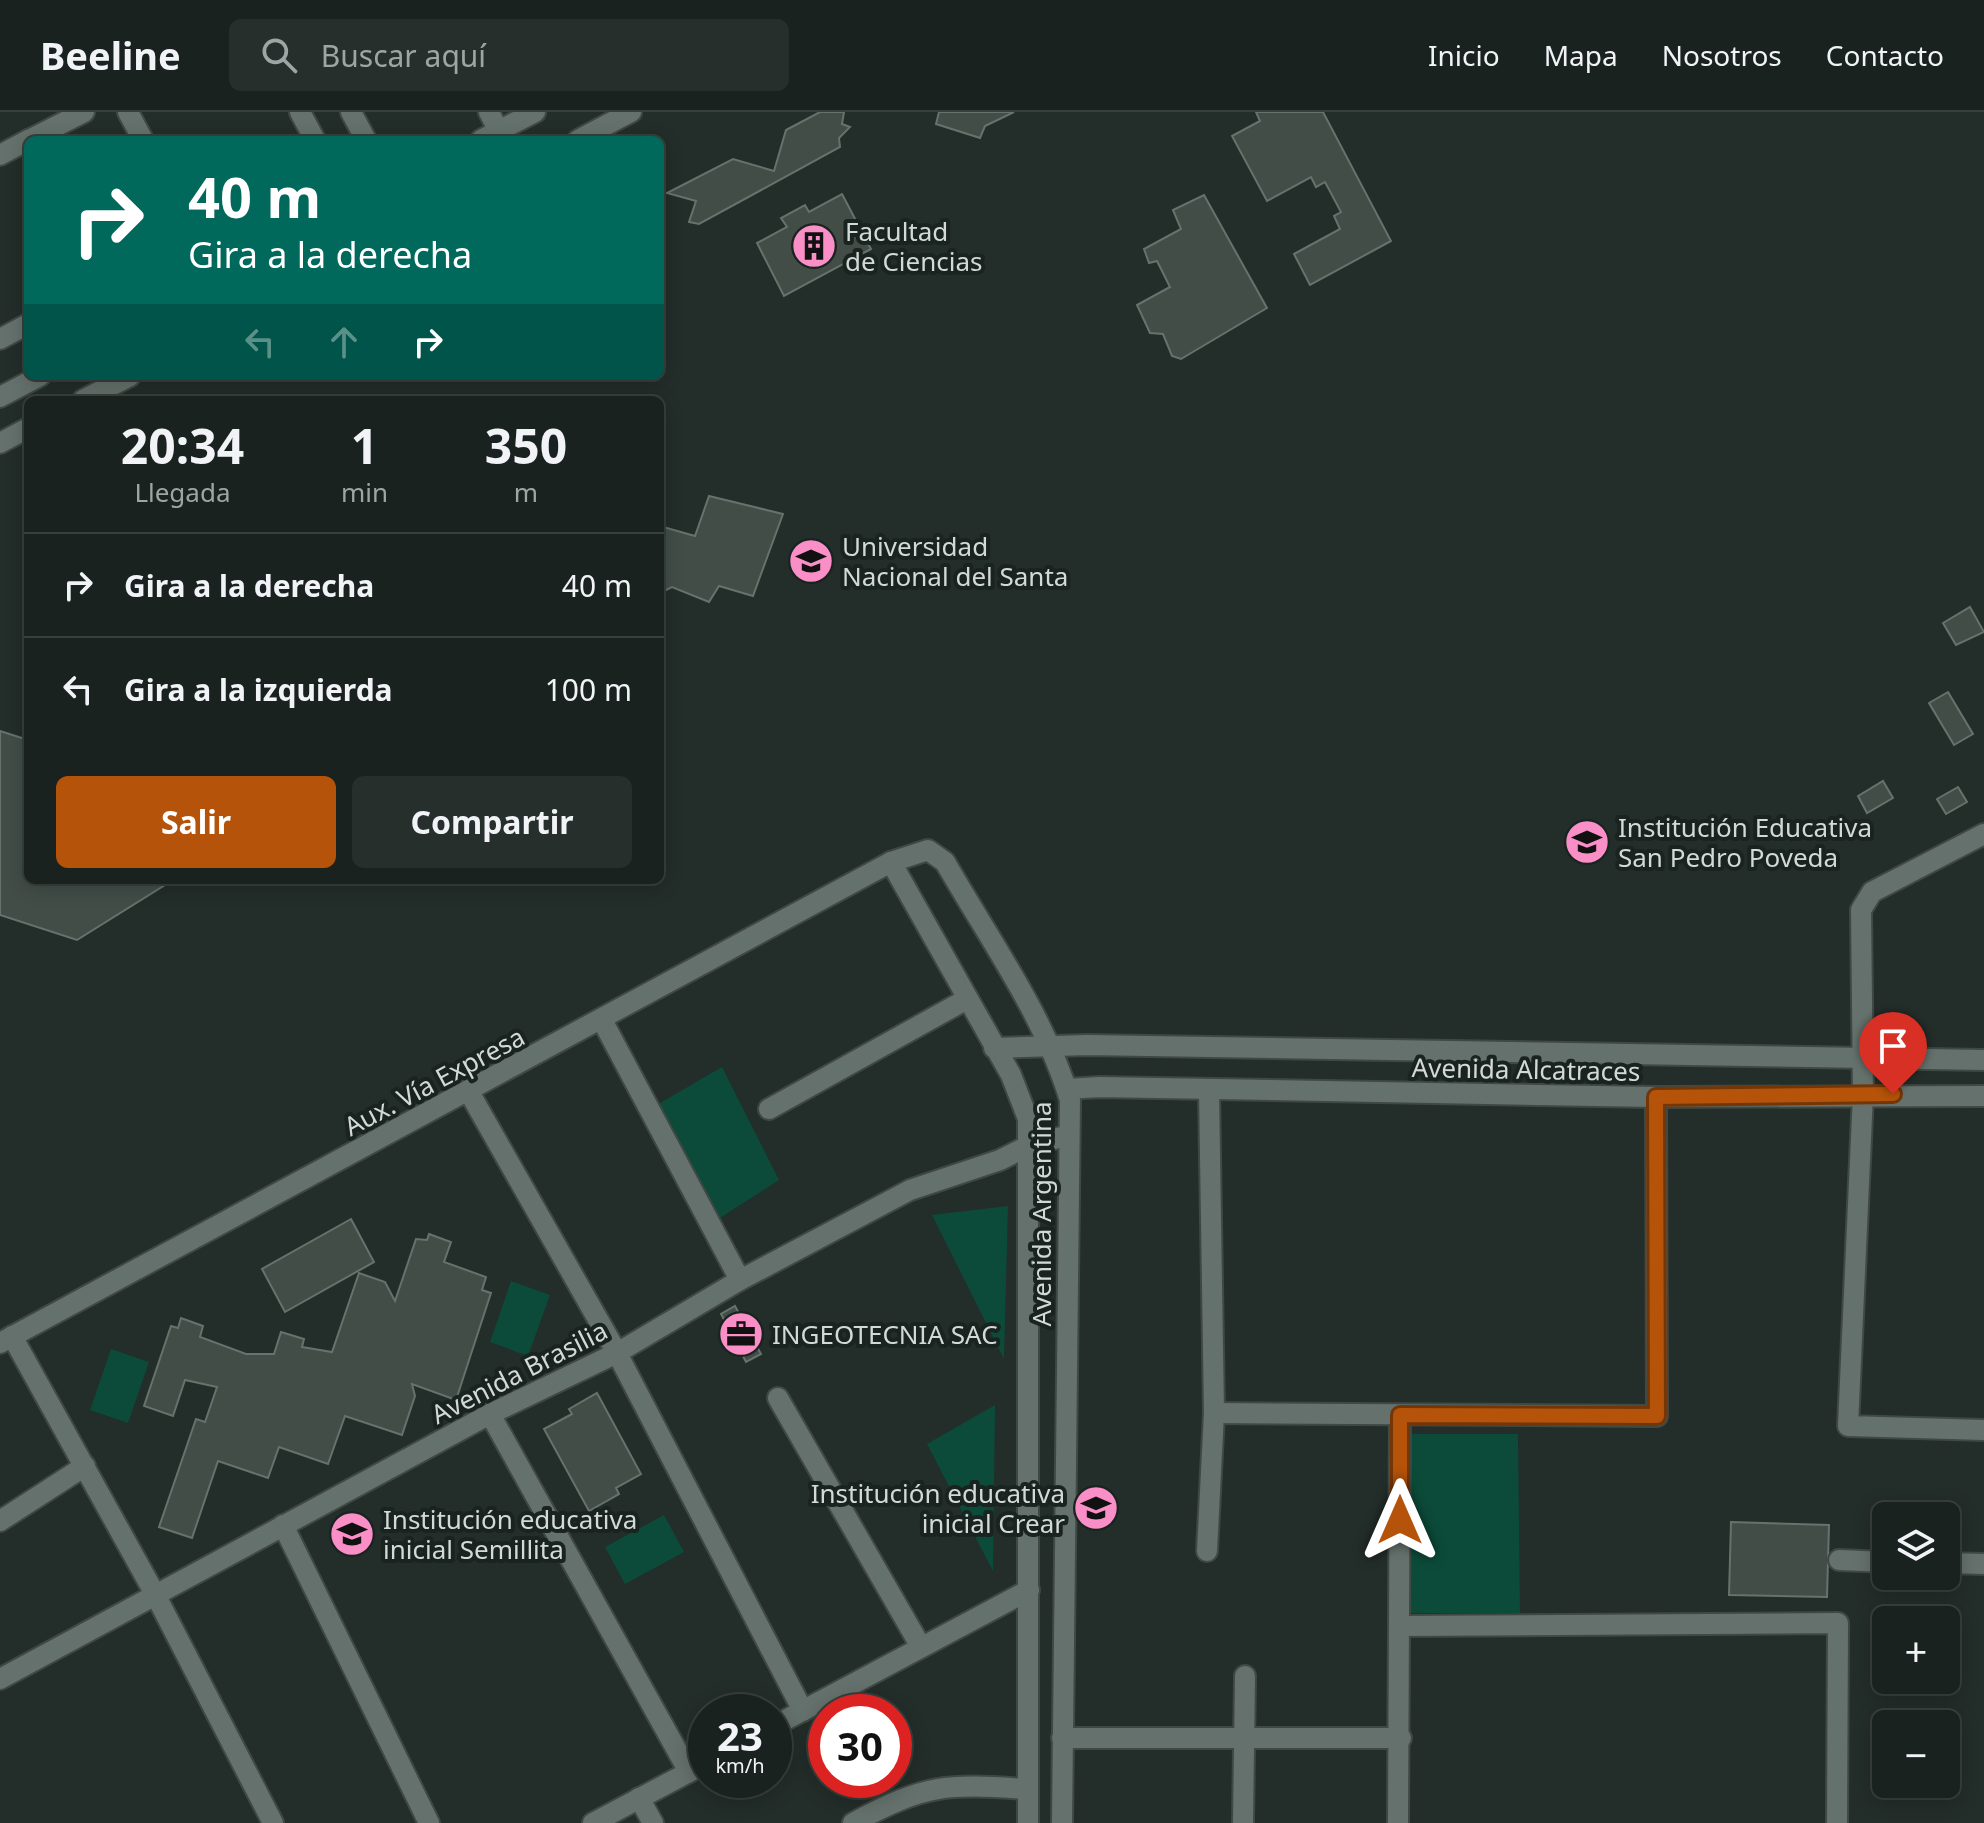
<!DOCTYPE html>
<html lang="es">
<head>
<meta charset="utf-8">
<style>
	:root { --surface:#1a221f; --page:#272f2c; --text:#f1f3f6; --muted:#9fa4a4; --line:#383f3d; --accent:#b45309 }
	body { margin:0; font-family:"Noto Sans",sans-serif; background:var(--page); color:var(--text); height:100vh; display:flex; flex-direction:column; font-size:30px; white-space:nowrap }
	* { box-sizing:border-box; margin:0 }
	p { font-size:26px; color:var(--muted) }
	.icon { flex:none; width:44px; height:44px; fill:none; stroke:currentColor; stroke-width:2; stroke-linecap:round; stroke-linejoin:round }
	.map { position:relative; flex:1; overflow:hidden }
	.details { position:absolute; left:24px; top:284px; width:640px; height:488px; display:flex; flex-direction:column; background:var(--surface); border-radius:12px; box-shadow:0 4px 20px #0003,0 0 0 2px var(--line) }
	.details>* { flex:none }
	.top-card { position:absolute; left:24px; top:24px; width:640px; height:244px; border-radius:12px; box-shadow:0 4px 20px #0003,0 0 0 2px var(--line); background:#00695c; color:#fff; overflow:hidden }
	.controls { position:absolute; left:1872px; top:1390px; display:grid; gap:16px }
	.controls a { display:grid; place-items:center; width:88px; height:88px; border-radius:12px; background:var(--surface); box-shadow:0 4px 20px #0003,0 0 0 2px var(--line); font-size:40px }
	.speed { position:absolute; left:688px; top:1582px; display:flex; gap:16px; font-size:40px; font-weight:700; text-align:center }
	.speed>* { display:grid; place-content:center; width:104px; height:104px; border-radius:50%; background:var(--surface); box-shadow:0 4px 20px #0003,0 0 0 2px var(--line); line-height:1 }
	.speed small { font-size:20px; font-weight:400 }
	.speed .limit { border:12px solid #d22; background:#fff; color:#111 }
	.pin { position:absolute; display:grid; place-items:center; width:68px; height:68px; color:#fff; margin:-82px -34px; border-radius:50% 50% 50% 0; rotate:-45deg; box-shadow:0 0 8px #0007 }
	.pin .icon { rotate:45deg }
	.me { position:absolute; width:88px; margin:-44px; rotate:0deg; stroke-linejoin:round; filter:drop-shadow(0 0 6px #0008) }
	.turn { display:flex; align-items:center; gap:28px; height:168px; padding:0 32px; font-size:36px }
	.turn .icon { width:104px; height:104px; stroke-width:2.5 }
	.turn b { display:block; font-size:56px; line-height:68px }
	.lanes { display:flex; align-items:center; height:76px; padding:0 32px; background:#0003; justify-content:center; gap:40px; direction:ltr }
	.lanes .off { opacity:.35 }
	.eta { display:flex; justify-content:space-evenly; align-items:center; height:136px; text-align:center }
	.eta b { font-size:48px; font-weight:700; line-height:56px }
	.action { display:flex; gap:16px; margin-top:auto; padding:16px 32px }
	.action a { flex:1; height:92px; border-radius:12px; background:var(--accent); color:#fff; font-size:32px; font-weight:700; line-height:92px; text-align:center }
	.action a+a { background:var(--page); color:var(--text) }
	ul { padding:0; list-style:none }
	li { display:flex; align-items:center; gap:24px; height:104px; padding:0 32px; border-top:2px solid var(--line) }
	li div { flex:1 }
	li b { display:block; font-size:30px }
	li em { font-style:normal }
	header { display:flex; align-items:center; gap:48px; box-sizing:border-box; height:112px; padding:0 40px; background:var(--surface); border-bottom:2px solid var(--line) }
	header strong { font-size:38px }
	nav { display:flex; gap:44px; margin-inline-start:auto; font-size:28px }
	.search { width:560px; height:72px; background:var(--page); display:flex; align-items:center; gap:20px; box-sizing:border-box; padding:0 28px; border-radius:12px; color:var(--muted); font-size:30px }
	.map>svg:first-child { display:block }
	.green { fill:#0c4b39 }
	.building { fill:#424d48; stroke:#66726d; stroke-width:2 }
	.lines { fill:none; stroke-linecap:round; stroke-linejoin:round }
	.street-casing { stroke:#404844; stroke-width:24 }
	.secondary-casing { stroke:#404844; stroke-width:24 }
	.street { stroke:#65716c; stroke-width:20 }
	.secondary { stroke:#65716c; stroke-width:20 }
	.route-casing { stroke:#753606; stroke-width:20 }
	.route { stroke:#b45309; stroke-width:14 }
	.labels { text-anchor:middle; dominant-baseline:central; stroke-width:8; stroke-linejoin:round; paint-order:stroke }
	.poi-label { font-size:26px; fill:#d3d9d6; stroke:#19231f; text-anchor:start }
	.street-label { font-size:26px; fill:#d3d9d6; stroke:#19231f }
</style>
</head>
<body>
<header>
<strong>Beeline</strong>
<div class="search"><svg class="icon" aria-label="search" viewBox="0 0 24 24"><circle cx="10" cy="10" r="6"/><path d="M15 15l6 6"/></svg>Buscar aquí</div>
<nav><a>Inicio</a><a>Mapa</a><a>Nosotros</a><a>Contacto</a></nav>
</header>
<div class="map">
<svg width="1984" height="1711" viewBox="0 0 1984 1711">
	<rect width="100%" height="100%" fill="#232d29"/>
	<g class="green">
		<polygon points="722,955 779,1068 712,1111 653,995"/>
		<polygon points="1008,1094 1004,1247 932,1103"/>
		<polygon points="511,1169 550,1183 528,1244 490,1230"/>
		<polygon points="111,1237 149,1250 128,1311 90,1298"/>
		<polygon points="995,1293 993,1459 927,1332"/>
		<polygon points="1404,1322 1518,1322 1520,1501 1407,1501"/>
		<polygon points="664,1403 684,1440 625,1472 605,1435"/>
	</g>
	<g class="building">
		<polygon points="820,0 844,0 842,12 850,15 839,26 840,35 699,112 689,110 696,89 667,81 733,47 774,59 786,18"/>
		<polygon points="939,0 1014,0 985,14 980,26 936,12"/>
		<polygon points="1256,0 1323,0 1391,129 1310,173 1294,142 1340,117 1334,104 1341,100 1325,70 1316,75 1311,65 1267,89 1232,24 1260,9"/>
		<polygon points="842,82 871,137 784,184 757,131 787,115 781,106 805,93 809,100"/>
		<polygon points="1204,83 1267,196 1181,247 1172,244 1163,222 1150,221 1137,193 1170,175 1157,149 1149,151 1144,137 1181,117 1173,98"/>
		<polygon points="709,384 783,402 753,484 719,474 709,490 672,475 660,481 660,414 695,424"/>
		<polygon points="1970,495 1984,520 1956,533 1943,511"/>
		<polygon points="1948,580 1973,622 1954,633 1929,591"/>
		<polygon points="0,619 28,628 28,768 173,768 77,828 0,803"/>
		<polygon points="1883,669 1893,686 1867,701 1858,684"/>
		<polygon points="1958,675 1967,690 1946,702 1937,687"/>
		<polygon points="351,1107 374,1150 285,1200 262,1157"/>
		<polygon points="429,1122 451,1130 444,1150 486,1165 482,1178 491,1181 456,1288 412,1272 415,1284 402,1323 345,1304 328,1352 279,1335 268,1366 218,1349 192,1426 159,1415 196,1307 205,1310 217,1275 185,1268 173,1304 144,1294 171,1214 178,1216 181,1206 203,1214 200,1225 246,1242 274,1242 281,1220 304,1227 302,1235 332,1240 359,1161 385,1170 395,1189 416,1127 427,1128"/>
		<polygon points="735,1194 761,1242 746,1250 721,1202"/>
		<polygon points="597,1281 641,1362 616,1376 619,1382 589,1399 544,1317 572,1302 569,1297"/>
		<polygon points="1731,1410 1829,1413 1827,1485 1729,1483"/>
	</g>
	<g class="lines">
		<g class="street-casing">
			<g id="street">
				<polyline points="128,0 143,28"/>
				<polyline points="489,0 503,28"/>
				<polyline points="29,28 84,0"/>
				<polyline points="0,43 28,28"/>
				<polyline points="0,227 28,212"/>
				<polyline points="1984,722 1872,780 1861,798 1863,982 1848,1314 1984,1318"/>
				<polyline points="602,908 740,1168"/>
				<polyline points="469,980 617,1241 803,1599"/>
				<polyline points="769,997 967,887"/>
				<polyline points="12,1224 156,1484 273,1711"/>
				<polyline points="778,1286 921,1535"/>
				<polyline points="1214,1301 1657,1304 1656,985"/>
				<polyline points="490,1302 689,1660"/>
				<polyline points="0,1409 85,1354"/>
				<polyline points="283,1413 429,1711"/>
				<polyline points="1207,1439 1214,1301 1209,978"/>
				<polyline points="1839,1448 1886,1450"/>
				<polyline points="1946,1451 1984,1452"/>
				<polyline points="1400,1514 1838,1511 1837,1711"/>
				<polyline points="0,1567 490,1302 617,1241 740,1168 910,1078 1000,1048 1028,1034 1069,1023"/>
				<polyline points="774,1614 1029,1478"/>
				<polyline points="1062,1626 1401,1626"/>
				<polyline points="639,1686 653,1711"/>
				<polyline points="1243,1710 1245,1564"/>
				<polyline points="593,1711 706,1651"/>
				<path d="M853 1711C927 1671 946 1672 1028 1677"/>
				<polyline points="1398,1711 1400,1303"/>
			</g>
		</g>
		<g class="secondary-casing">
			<g id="secondary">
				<polyline points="300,0 315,28"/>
				<polyline points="351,0 366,28"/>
				<polyline points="481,28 535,0"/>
				<polyline points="578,28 631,0"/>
				<polyline points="0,285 40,264"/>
				<polyline points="83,288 130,264"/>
				<polyline points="0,331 28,316"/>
				<polyline points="891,750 1011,963 1028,1007 1028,1711"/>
				<polyline points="994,936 1087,933 1984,948"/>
				<polyline points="1067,977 1099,975 1656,985 1984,984"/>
				<path d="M0 1231 891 750 928 738 945 750C989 827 1044 903 1070 988L1062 1711"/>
			</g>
		</g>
		<use href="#street" class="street"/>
		<use href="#secondary" class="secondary"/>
	</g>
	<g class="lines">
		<g class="route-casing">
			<polyline id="route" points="1400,1408 1400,1303 1657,1304 1656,985 1893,982"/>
		</g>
		<use href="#route" class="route"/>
	</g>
	<defs>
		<g id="building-disc" transform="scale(2.3)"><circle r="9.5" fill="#fa8fc7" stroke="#19231f"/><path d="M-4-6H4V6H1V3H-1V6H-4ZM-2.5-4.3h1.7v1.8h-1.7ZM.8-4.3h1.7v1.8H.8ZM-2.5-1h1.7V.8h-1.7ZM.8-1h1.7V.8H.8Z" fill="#111"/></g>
		<g id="university-disc" transform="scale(2.3)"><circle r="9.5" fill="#fa8fc7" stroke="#19231f"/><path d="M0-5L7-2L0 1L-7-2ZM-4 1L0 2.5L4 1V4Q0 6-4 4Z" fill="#111"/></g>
		<g id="school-disc" transform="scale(2.3)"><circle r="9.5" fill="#fa8fc7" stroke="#19231f"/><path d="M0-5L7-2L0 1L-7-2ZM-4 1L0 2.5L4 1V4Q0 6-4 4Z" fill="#111"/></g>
		<g id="office-disc" transform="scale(2.3)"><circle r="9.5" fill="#fa8fc7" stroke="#19231f"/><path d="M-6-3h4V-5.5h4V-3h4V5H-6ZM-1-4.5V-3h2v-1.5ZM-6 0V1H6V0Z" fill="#111"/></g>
	</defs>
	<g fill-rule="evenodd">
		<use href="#building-disc" x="814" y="134"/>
		<use href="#university-disc" x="811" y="449"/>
		<use href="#school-disc" x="1587" y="730"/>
		<use href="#office-disc" x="741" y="1222"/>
		<use href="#school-disc" x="1096" y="1396"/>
		<use href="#school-disc" x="352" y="1422"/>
	</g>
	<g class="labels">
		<g class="poi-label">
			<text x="845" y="119">Facultad<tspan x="845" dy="30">de Ciencias</tspan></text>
			<text x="842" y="434">Universidad<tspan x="842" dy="30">Nacional del Santa</tspan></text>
			<text x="1618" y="715">Institución Educativa<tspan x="1618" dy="30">San Pedro Poveda</tspan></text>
			<text x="772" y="1222">INGEOTECNIA SAC</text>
			<text x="1065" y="1381" text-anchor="end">Institución educativa<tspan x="1065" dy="30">inicial Crear</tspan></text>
			<text x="383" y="1407">Institución educativa<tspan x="383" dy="30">inicial Semillita</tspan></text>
		</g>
		<g class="street-label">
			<text transform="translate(1526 957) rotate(1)">Avenida Alcatraces</text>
			<text transform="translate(434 969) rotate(-28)">Aux. Vía Expresa</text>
			<text transform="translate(1041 1102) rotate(-90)">Avenida Argentina</text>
			<text transform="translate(519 1260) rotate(-27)">Avenida Brasilia</text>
		</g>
	</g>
</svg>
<div class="controls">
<a><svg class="icon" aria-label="layers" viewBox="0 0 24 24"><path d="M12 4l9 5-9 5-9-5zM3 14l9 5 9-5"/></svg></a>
<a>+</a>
<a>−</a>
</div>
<div class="speed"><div>23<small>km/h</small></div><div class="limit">30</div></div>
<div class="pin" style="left:1893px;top:982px;background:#d93025"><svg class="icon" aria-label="arrive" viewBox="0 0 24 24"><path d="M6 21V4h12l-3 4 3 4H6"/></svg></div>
<svg class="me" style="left:1400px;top:1408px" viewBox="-20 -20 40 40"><path d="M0-17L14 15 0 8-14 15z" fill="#b45309" stroke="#fff" stroke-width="4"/></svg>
<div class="top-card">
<div class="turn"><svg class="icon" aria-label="right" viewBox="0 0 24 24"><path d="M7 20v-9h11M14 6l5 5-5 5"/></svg><div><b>40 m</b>Gira a la derecha</div></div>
<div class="lanes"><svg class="icon off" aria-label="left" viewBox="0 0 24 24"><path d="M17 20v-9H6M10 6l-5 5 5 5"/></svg><svg class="icon off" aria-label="ahead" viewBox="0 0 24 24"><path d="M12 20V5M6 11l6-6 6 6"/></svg><svg class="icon" aria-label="right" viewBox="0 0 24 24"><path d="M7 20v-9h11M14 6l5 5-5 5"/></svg></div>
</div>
<section class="details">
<div class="eta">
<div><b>20:34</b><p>Llegada</p></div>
<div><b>1</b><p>min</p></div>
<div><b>350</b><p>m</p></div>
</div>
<ul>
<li><svg class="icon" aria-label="right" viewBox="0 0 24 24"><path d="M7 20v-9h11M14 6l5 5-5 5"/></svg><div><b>Gira a la derecha</b></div><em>40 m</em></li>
<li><svg class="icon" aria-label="left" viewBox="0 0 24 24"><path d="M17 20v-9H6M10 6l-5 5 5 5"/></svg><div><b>Gira a la izquierda</b></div><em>100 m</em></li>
</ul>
<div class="action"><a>Salir</a><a>Compartir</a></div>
</section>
</div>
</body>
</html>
